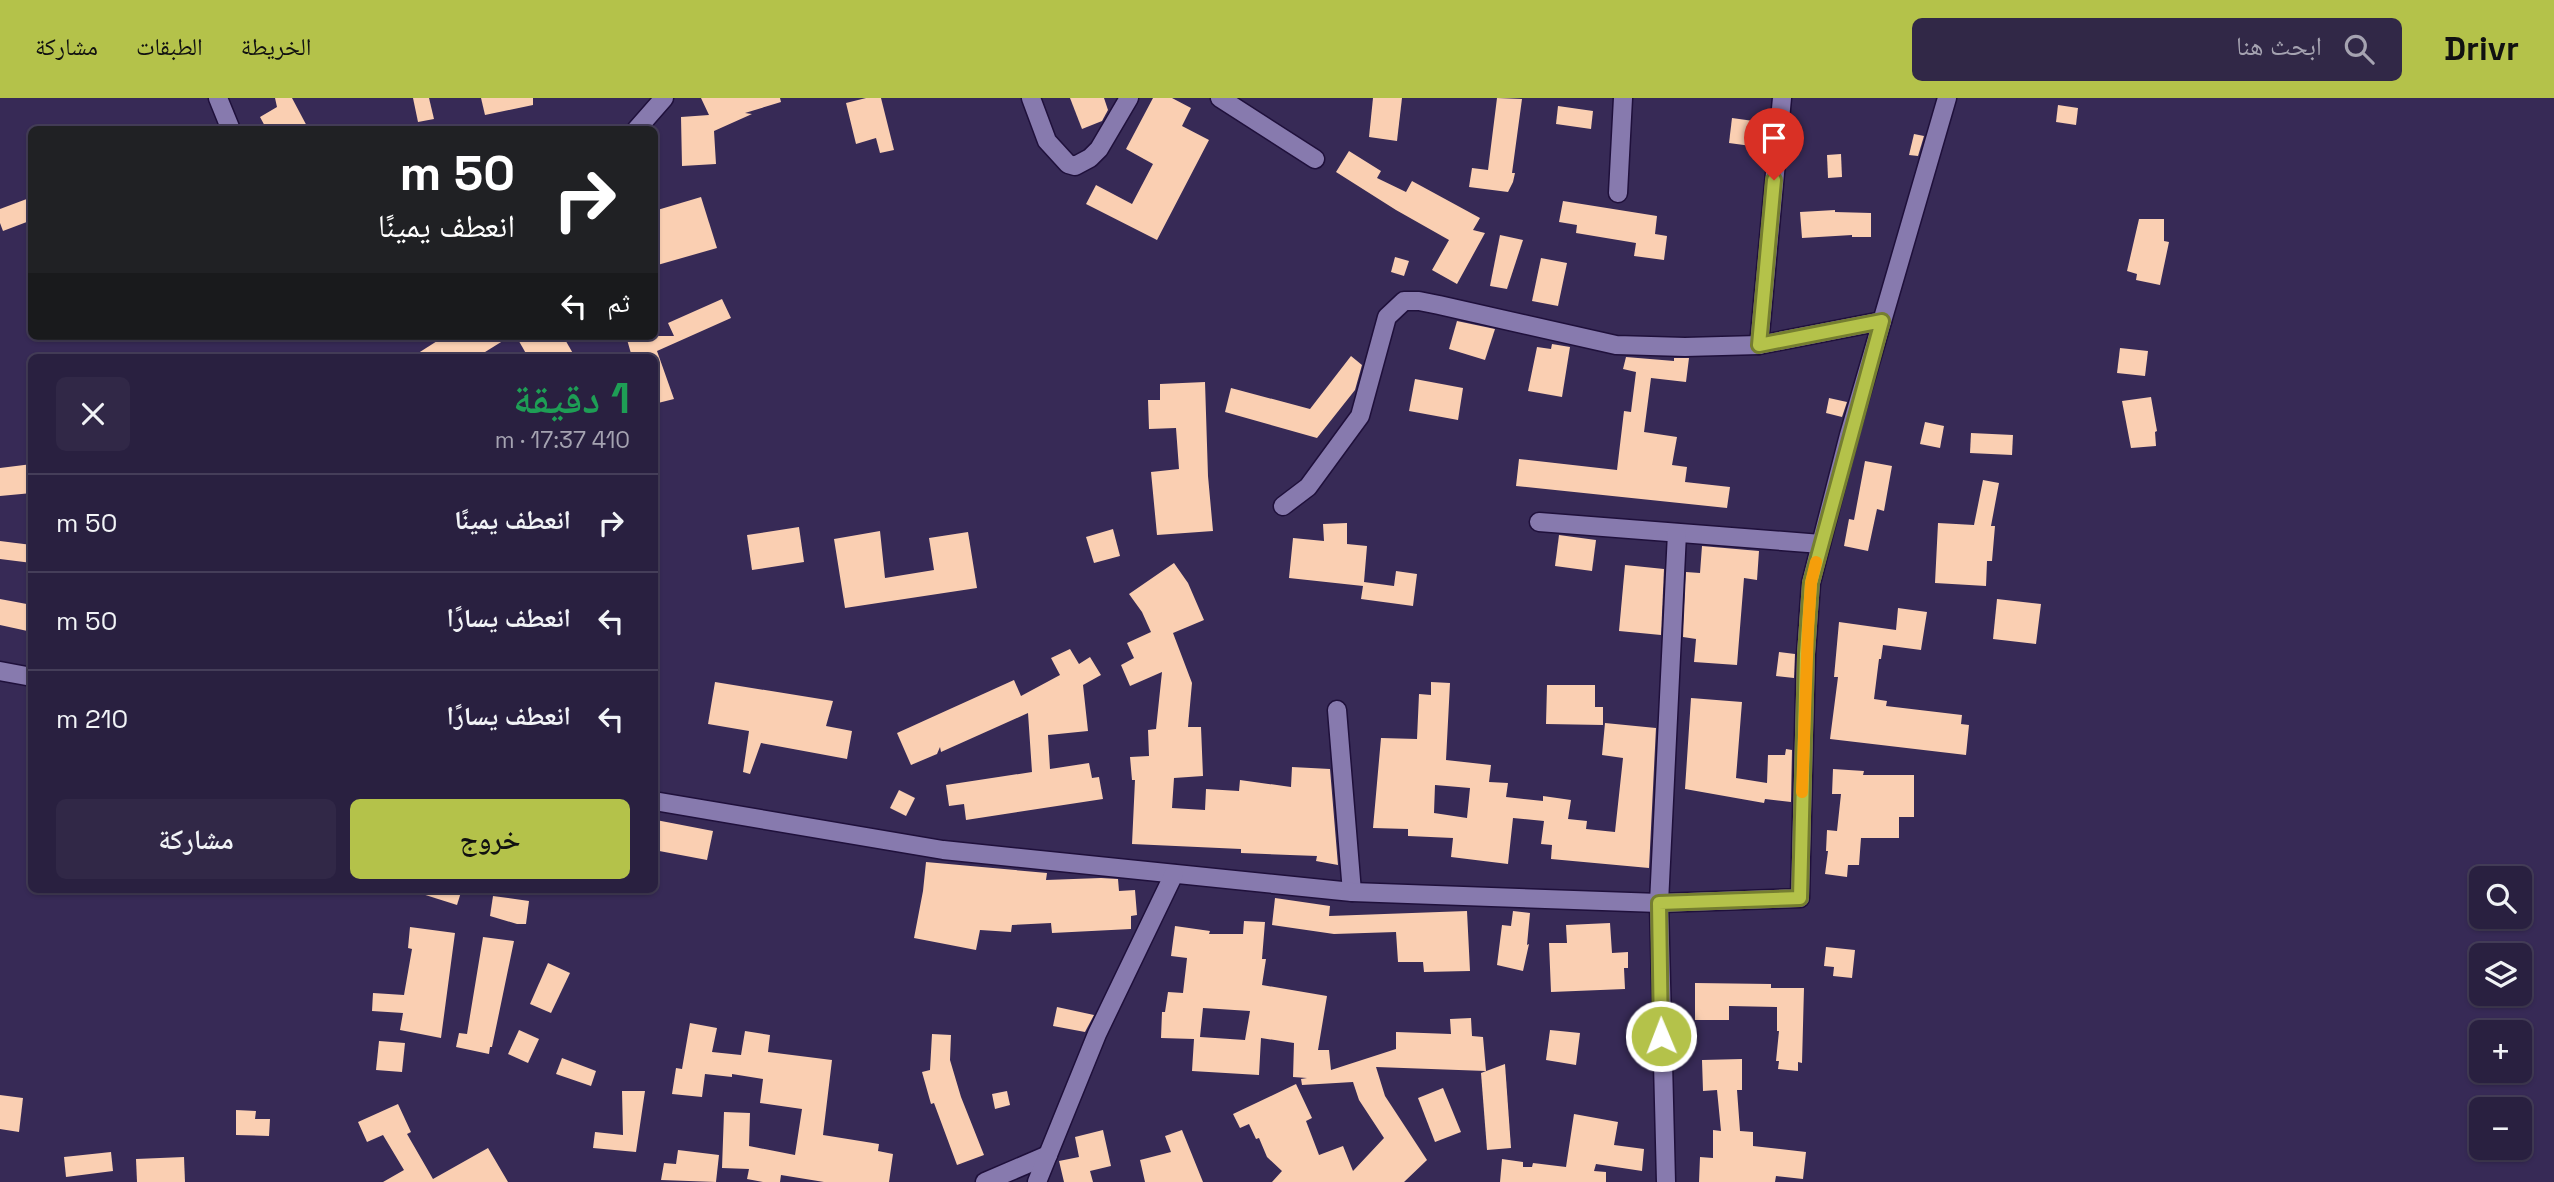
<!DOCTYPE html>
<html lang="ar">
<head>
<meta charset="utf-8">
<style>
	:root { --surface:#292040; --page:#312847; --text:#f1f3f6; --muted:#a5a3b1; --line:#453e59; --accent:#b4c24a }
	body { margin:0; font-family:"Space Grotesk","Noto Naskh Arabic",sans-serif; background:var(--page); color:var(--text); direction:rtl; height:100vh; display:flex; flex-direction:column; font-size:26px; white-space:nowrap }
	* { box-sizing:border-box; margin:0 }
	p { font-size:23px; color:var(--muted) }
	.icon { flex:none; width:38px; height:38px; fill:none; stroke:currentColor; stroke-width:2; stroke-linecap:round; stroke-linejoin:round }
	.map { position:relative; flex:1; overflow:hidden; direction:ltr }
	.details { position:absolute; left:28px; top:256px; width:630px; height:539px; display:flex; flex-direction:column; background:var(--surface); border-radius:10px; box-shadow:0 2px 5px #0004,0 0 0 2px var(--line); direction:rtl }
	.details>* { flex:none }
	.guide { position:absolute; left:28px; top:28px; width:630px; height:214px; border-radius:10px; box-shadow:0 2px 5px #0004,0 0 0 2px var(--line); direction:rtl; background:#202124; color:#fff; overflow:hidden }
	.tools { position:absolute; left:2469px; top:768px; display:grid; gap:14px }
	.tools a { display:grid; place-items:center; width:63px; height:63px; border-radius:10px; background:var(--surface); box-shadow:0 2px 5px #0004,0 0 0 2px var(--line); font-size:35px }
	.pin { position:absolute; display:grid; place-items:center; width:60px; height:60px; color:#fff; margin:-72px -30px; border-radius:50% 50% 50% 0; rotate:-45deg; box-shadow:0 0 7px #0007 }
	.pin .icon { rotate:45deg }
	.me { position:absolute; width:77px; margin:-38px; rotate:359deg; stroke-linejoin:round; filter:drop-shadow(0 0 5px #0008) }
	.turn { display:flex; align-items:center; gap:24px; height:147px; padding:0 28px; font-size:32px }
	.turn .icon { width:91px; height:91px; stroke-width:2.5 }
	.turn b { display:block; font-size:49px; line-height:60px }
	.then { display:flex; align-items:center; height:66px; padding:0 28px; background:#0003; gap:14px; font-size:26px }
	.round { display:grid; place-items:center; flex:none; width:74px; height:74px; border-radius:10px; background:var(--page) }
	.summary { display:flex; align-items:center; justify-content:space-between; height:119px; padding:0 28px }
	h1 { font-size:42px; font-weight:600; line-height:52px; color:#1e9e55 }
	.action { display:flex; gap:14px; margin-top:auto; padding:14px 28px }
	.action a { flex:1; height:80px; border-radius:10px; background:var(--accent); color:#111; font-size:28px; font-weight:600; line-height:80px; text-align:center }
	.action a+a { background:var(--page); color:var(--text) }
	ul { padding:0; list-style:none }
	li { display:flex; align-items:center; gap:21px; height:98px; padding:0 28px; border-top:2px solid var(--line) }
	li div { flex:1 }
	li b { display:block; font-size:26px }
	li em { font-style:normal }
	header { display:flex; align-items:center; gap:42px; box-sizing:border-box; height:98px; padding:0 35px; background:var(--accent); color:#111 }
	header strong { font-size:33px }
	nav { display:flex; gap:38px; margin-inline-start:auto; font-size:24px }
	.search { width:490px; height:63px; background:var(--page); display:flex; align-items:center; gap:18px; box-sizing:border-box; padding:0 24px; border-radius:10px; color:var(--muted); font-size:26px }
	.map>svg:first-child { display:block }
	.building { fill:#facfb2; fill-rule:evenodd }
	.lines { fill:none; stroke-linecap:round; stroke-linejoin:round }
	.minor-casing { stroke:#1f103b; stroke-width:21 }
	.minor { stroke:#877aae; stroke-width:18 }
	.route-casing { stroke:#757e30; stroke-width:18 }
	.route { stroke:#b4c24a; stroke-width:12 }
	.slow { stroke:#f59e0b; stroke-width:12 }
</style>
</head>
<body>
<header>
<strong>Drivr</strong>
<div class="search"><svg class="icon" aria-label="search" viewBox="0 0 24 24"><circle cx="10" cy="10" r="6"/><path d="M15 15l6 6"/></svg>ابحث هنا</div>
<nav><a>الخريطة</a><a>الطبقات</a><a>مشاركة</a></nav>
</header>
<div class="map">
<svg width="2554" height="1084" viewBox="0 0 2554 1084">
	<rect width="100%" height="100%" fill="#372a56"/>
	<g class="building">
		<polygon points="275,0 292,0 309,32 267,32 260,19 277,9"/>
		<polygon points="413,0 429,0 434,21 418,24"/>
		<polygon points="481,0 533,0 533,7 485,17"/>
		<polygon points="701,0 780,0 781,4 745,15 752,16 714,33 716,66 682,68 681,19 709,17"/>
		<polygon points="866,0 881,0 894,52 880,55 876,40 856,46 846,5"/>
		<polygon points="1070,0 1104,0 1108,12 1102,23 1082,31"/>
		<polygon points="1153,0 1172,0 1191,10 1182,28 1209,42 1157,142 1086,106 1096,87 1132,106 1153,66 1126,51"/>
		<polygon points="1373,0 1402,0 1397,43 1369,39"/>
		<polygon points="1497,0 1522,1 1512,75 1515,75 1513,84 1508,94 1469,89 1472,70 1488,72"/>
		<polygon points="2058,7 2078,10 2076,27 2056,24"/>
		<polygon points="1558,8 1593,13 1591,31 1556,26"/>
		<polygon points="1732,20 1768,25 1766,50 1729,45"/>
		<polygon points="1914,36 1924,38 1918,58 1909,57"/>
		<polygon points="1349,53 1381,73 1377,80 1406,94 1412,83 1480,120 1473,132 1485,135 1457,186 1432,172 1449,142 1396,112 1336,74"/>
		<polygon points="1841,56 1842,79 1828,80 1827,57"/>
		<polygon points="32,99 32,122 3,133 0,125 0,111"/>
		<polygon points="701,99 717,150 654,168 654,113"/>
		<polygon points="1563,103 1657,118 1655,136 1667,138 1664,162 1634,158 1636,145 1576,135 1577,127 1559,124"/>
		<polygon points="1835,112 1835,114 1871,115 1871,139 1852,139 1852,137 1802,140 1800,114"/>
		<polygon points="2139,121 2164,121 2164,143 2169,144 2160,187 2136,182 2137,176 2127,173"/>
		<polygon points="1500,137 1523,142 1507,191 1490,188"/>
		<polygon points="1395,159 1409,163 1404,178 1391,174"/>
		<polygon points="1541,160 1567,165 1558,208 1532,203"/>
		<polygon points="722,201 731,220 657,253 674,301 654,306 654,259 632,259 626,238 674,238 668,225"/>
		<polygon points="1457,223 1495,231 1485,262 1449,251"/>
		<polygon points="445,238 511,238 477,259 412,259"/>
		<polygon points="516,238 563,238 575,259 528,259"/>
		<polygon points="1552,246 1570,249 1562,299 1528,293 1537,249 1551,251"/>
		<polygon points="2120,250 2148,253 2145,278 2117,275"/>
		<polygon points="1351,258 1362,267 1355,292 1317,340 1225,314 1231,290 1310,311"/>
		<polygon points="1626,259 1674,263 1674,260 1689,260 1686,284 1651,280 1644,334 1677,339 1672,367 1687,369 1685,384 1730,389 1727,410 1516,388 1519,361 1617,372 1624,313 1631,314 1636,274 1623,271"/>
		<polygon points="1415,281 1463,290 1458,322 1409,313"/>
		<polygon points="1205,284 1208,378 1213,433 1157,437 1151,374 1179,371 1176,330 1149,331 1148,302 1160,302 1160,286"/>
		<polygon points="2151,299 2157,333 2155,334 2156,348 2131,350 2122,303"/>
		<polygon points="1829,300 1847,304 1842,319 1826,315"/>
		<polygon points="1925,324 1944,328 1940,350 1920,346"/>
		<polygon points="1971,335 2013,337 2012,357 1970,355"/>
		<polygon points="1865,363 1892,368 1884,413 1877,411 1868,453 1844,448 1849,421 1854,422"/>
		<polygon points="32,366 32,395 0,398 0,370"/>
		<polygon points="1983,382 1999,385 1991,428 1995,428 1992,463 1987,463 1986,488 1935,485 1938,425 1974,427"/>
		<polygon points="1347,425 1347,446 1367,448 1364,484 1394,488 1396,473 1417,476 1413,508 1361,501 1363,488 1289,480 1293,440 1324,443 1323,426"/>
		<polygon points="799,429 804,464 752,472 747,437"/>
		<polygon points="1113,431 1120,458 1094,465 1086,439"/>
		<polygon points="880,433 885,480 934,472 929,440 968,434 977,490 845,510 834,441"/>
		<polygon points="1559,437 1596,442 1592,473 1555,468"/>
		<polygon points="0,443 32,447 32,465 0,461"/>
		<polygon points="1702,448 1759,453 1757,482 1744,480 1737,567 1694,564 1696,541 1683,539 1686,474 1700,475"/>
		<polygon points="1174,465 1188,485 1204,522 1173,535 1192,585 1188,629 1201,629 1203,678 1174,680 1172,710 1205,712 1206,691 1239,693 1240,682 1291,689 1292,669 1330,671 1338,767 1316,763 1317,758 1241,755 1241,751 1132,746 1135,682 1132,682 1130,659 1149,658 1148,632 1156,631 1162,574 1130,588 1121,567 1134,560 1127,545 1151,534 1142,514 1129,496"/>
		<polygon points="1625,467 1664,471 1661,537 1619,533"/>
		<polygon points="0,501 32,507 32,534 0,527"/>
		<polygon points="1997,501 2041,506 2036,546 1993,541"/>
		<polygon points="1898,510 1927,514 1921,552 1883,547 1881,561 1879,561 1874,601 1887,603 1886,608 1962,617 1961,626 1969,627 1966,657 1830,641 1838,579 1834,579 1839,524 1896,532"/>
		<polygon points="1070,551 1079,566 1090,559 1101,577 1083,587 1088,633 1048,637 1050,671 1089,665 1092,680 1099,679 1103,701 966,722 964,706 949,708 946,687 1032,674 1028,615 941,654 940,649 937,656 911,667 897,635 1014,582 1021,598 1060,577 1051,560"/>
		<polygon points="1779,554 1795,556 1794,580 1776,578"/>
		<polygon points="715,584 833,603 826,628 852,633 847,661 761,645 750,676 743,674 749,633 708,626"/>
		<path d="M1431 584 1450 585 1446 662 1491 667 1489 684 1508 685 1506 699 1543 703V698L1571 702 1568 721 1587 723 1586 731 1615 734 1623 660 1602 657 1605 625 1656 630 1649 770 1551 761 1552 747 1541 746 1544 723 1513 720 1508 766 1451 759 1453 740 1408 738V731L1373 730 1381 640 1417 641 1419 596 1431 597ZM1435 687 1470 690 1467 720 1434 715Z"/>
		<polygon points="1547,587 1595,587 1595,609 1603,609 1603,627 1546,626"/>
		<polygon points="1691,600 1742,604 1736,680 1767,685 1768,657 1785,657 1786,651 1792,652 1791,704 1765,701 1764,705 1685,691"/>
		<polygon points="1833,671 1864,673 1863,677 1914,677 1914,719 1899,719 1899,740 1861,740 1859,767 1848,767 1847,779 1825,776 1828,753 1826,753 1827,732 1837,733 1841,696 1832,696"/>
		<polygon points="899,692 915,700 906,718 890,710"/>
		<polygon points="656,722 713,733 707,762 654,752"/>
		<polygon points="926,764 1047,775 1046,782 1101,780 1118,781 1119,793 1135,792 1137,817 1131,818 1131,831 1052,835 1051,825 1012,827 1011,834 980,832 976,852 914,840 923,793"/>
		<polygon points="416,791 462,791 457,807 416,794"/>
		<polygon points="493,798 529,803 526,826 517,826 490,818"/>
		<polygon points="1275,800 1330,808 1329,818 1467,813 1470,873 1424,874 1423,864 1398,864 1396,834 1334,836 1272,827"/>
		<polygon points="1513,813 1530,815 1527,847 1529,846 1523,873 1497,867 1502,827 1511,828"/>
		<path d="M1244 823 1265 824 1262 861H1266L1262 887 1327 898 1318 952H1329L1331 972 1396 951V934L1451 936 1450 921 1471 920 1472 938 1483 939 1486 973 1376 969 1385 998 1427 1062 1404 1084H1272L1282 1073 1267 1059 1259 1040 1256 1041 1249 1026 1240 1030 1233 1016 1296 986 1312 1020 1306 1023 1319 1057 1343 1048 1353 1073 1384 1040 1359 1002 1353 984 1302 987 1301 981 1307 980 1293 979 1294 945 1261 940 1259 977 1192 973 1194 941 1161 940 1162 914H1165L1168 894 1183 895 1187 860 1171 858 1175 828 1210 833 1209 836H1243ZM1203 910 1250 913 1245 942 1200 939Z"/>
		<polygon points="1610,825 1612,855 1628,854 1628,870 1624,870 1625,891 1551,894 1549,845 1567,845 1566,827"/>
		<polygon points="410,829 455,835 441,940 400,932 403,915 372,913 373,895 404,897 412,851 408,850"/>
		<polygon points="483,839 514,843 492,949 490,949 489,956 456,949 459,935 467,936"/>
		<polygon points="1826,849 1855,852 1852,880 1833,878 1834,869 1824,868"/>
		<polygon points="548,865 570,875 551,915 530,906"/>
		<polygon points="1695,885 1771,886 1771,890 1804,890 1802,965 1798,964 1798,973 1778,971 1779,963 1776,963 1779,933 1777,933 1777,909 1729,908 1729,922 1695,922"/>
		<polygon points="1057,909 1094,917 1085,934 1053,928"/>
		<polygon points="690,925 717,930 712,954 741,957 745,933 770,937 768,954 832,962 823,1037 879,1046 878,1053 893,1056 889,1084 824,1084 781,1077 780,1084 763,1084 747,1081 749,1071 722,1070 724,1014 750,1015 749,1048 795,1057 802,1011 760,1005 763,981 732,976 732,979 705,976 702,999 672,996 676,970 682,971"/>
		<polygon points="519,932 539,941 528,965 508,956"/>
		<polygon points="1550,932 1580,935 1576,967 1546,962"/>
		<polygon points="932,936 951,937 950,962 961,999 984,1057 957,1067 934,1005 931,1006 922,974 930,972"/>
		<polygon points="379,943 405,945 402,974 376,972"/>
		<polygon points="562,960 596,973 591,988 556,976"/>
		<polygon points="1742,961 1742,992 1737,992 1740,1033 1753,1034 1753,1048 1806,1054 1803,1081 1776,1078 1775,1084 1699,1084 1700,1059 1713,1060 1713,1032 1721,1033 1717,992 1703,993 1702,962"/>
		<polygon points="1505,966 1511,1050 1487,1052 1481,975"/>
		<polygon points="1443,990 1461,1034 1435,1044 1418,1000"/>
		<polygon points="622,993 645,993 636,1054 593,1050 595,1034 623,1037"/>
		<polygon points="1007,993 1010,1007 995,1011 992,996"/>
		<polygon points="0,997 23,1000 19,1034 0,1031"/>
		<polygon points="398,1006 411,1034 407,1036 433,1081 488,1050 508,1084 383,1084 404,1072 383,1037 367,1044 358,1024"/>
		<polygon points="236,1012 256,1013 255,1021 270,1021 269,1038 236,1037"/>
		<polygon points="1574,1016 1618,1024 1614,1047 1644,1051 1642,1073 1596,1066 1594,1073 1606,1074 1606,1084 1500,1084 1502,1061 1523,1064 1523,1069 1532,1069 1533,1065 1566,1069"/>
		<polygon points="1103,1032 1111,1068 1090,1073 1093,1084 1064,1084 1059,1063 1079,1059 1075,1039"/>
		<polygon points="1182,1032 1203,1084 1145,1084 1140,1062 1171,1054 1165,1038"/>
		<polygon points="678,1052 719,1057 716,1084 661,1082 664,1065 676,1066"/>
		<polygon points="111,1054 113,1073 66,1079 64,1059"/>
		<polygon points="184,1059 185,1084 137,1084 136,1061"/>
	</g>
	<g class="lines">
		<g class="minor-casing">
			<g id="minor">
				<polyline points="218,0 231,32"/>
				<polyline points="1031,0 1047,43 1068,66 1075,68 1090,60 1099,51 1129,0"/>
				<polyline points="1220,0 1315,61"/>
				<polyline points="636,32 664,0"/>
				<polyline points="1618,95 1623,0"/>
				<polyline points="1759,247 1782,0"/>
				<polyline points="1283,408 1308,389 1360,318 1387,219 1404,203 1419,203 1439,207 1616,247 1685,249 1759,247 1882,223"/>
				<polyline points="1539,424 1821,446"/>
				<polyline points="0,573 32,579"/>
				<polyline points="1337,612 1352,794"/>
				<polyline points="654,703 943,752 1352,794 1659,805 1800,800 1806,556 1811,485 1849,337 1947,0"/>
				<polyline points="985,1084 1048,1057"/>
				<polyline points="1037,1084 1097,936 1174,776"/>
				<polyline points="1666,1084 1659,805 1677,435"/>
			</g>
		</g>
		<use href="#minor" class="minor"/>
	</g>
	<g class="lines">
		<g class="route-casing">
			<polyline id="route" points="1661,938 1659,805 1800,800 1806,556 1811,485 1882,223 1759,247 1774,82"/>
		</g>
		<use href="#route" class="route"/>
		<polyline class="slow" points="1802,694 1808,532 1811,485 1816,464"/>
	</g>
</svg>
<div class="tools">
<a><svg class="icon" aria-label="search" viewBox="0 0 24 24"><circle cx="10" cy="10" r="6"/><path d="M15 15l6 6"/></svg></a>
<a><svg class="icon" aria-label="layers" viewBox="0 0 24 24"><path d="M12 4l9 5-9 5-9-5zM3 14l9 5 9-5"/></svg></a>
<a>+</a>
<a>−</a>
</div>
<div class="pin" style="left:1774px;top:82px;background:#d93025"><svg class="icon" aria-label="arrive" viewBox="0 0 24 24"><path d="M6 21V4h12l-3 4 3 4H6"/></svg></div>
<svg class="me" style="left:1661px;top:938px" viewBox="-20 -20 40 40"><circle r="17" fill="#b4c24a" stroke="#fff" stroke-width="3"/><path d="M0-11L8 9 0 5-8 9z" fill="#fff"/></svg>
<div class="guide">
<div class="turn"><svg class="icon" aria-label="right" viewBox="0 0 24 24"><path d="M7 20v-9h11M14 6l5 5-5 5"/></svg><div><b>50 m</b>انعطف يمينًا</div></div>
<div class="then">ثم<svg class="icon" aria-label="left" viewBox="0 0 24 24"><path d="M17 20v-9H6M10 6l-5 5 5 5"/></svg></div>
</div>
<section class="details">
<div class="summary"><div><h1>1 دقيقة</h1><p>410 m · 17:37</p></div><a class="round"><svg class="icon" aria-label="close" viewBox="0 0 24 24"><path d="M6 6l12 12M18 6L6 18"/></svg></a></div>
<ul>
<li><svg class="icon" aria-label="right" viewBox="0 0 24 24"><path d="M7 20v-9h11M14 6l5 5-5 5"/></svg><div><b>انعطف يمينًا</b></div><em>50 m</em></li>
<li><svg class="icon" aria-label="left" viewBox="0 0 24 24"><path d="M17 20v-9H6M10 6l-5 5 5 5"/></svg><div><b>انعطف يسارًا</b></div><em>50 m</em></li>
<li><svg class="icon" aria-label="left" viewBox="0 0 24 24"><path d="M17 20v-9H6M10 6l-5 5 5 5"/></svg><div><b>انعطف يسارًا</b></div><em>210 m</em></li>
</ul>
<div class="action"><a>خروج</a><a>مشاركة</a></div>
</section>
</div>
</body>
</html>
